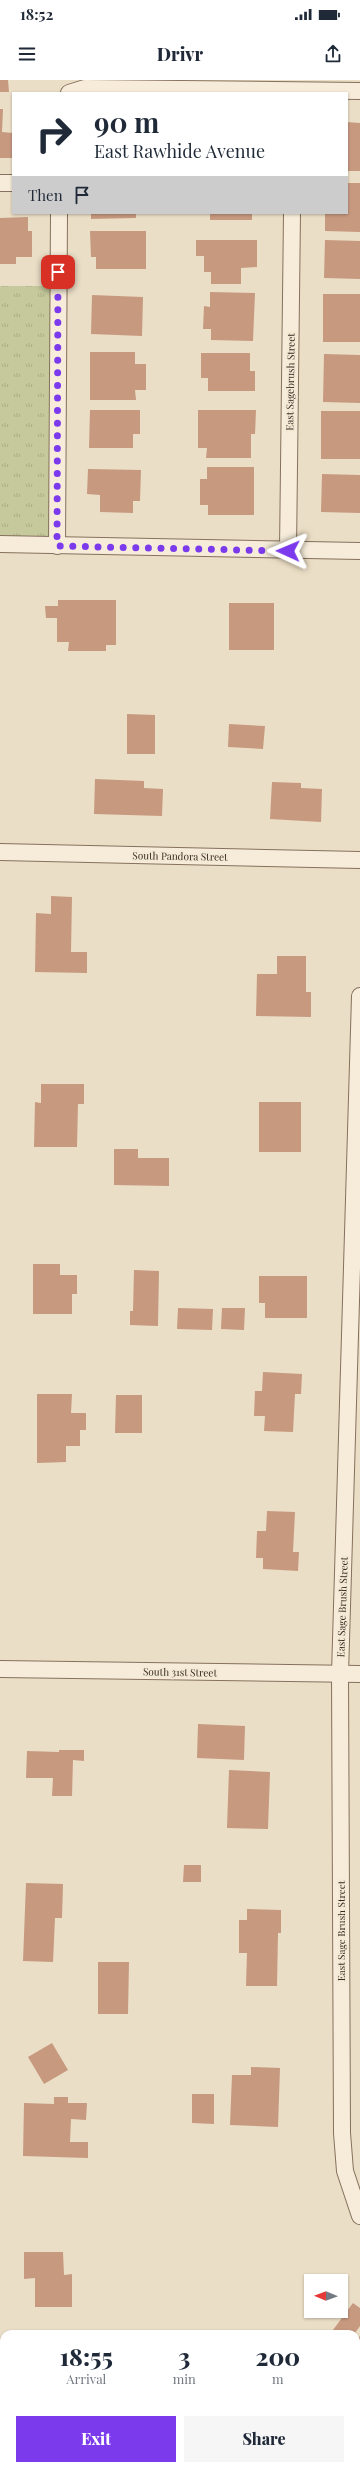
<!DOCTYPE html>
<html lang="en">
<head>
<meta charset="utf-8">
<style>
	:root { --surface:#fff; --page:#f6f6f7; --text:#1f2937; --muted:#747a83; --accent:#7c3aed }
	body { margin:0; font-family:"Playfair Display",serif; background:var(--page); color:var(--text); height:100vh; display:flex; flex-direction:column; font-size:15px; white-space:nowrap }
	* { box-sizing:border-box; margin:0 }
	p { font-size:13px; color:var(--muted) }
	.icon { flex:none; width:22px; height:22px; fill:none; stroke:currentColor; stroke-width:2; stroke-linecap:round; stroke-linejoin:round }
	.map { position:relative; flex:1; overflow:hidden }
	.sheet { position:absolute; left:0px; top:2250px; width:360px; height:140px; display:flex; flex-direction:column; background:var(--surface); border-radius:12px 12px 0 0; box-shadow:0 1px 3px #0004 }
	.sheet>* { flex:none }
	.top-card { position:absolute; left:12px; top:12px; width:336px; height:122px; border-radius:0px; box-shadow:0 1px 3px #0004; background:#fff; color:var(--text); overflow:hidden }
	.needle { width:26px; rotate:271deg }
	.controls { position:absolute; left:304px; top:2194px; display:grid; gap:8px }
	.controls a { display:grid; place-items:center; width:44px; height:44px; border-radius:0px; background:var(--surface); box-shadow:0 1px 3px #0004; font-size:20px }
	.pin { position:absolute; display:grid; place-items:center; width:34px; height:34px; color:#fff; margin:-17px; border-radius:8px; box-shadow:0 2px 6px #0006 }
	.me { position:absolute; width:44px; margin:-22px; rotate:271deg; stroke-linejoin:round; filter:drop-shadow(0 0 3px #0008) }
	.turn { display:flex; align-items:center; gap:14px; height:84px; padding:0 16px; font-size:18px }
	.turn .icon { width:52px; height:52px; stroke-width:2.5 }
	.turn b { display:block; font-size:28px; line-height:34px }
	.then { display:flex; align-items:center; height:38px; padding:0 16px; background:#0003; gap:8px; font-size:15px }
	.eta { display:flex; justify-content:space-evenly; align-items:center; height:68px; text-align:center }
	.eta b { font-size:24px; font-weight:800; line-height:28px }
	.cta { display:flex; gap:8px; margin-top:auto; padding:8px 16px }
	.cta a { flex:1; height:46px; border-radius:0px; background:var(--accent); color:#fff; font-size:16px; font-weight:800; line-height:46px; text-align:center }
	.cta a+a { background:var(--page); color:var(--text) }
	.status { display:flex; justify-content:space-between; align-items:center; height:28px; padding:0 20px; background:var(--surface); direction:ltr }
	.status svg { height:11px; fill:currentColor }
	header { display:flex; justify-content:space-between; align-items:center; height:52px; padding:0 16px; background:var(--surface); font-size:18px; font-weight:800 }
	.map>svg:first-child { display:block }
	.park { fill:url(#park-tufts) }
	.building { fill:#c7997f }
	.lines { fill:none; stroke-linecap:round; stroke-linejoin:round }
	.minor-casing { stroke:#85715d; stroke-width:18 }
	.minor { stroke:#f6ecd9; stroke-width:16 }
	.route { stroke:#7c3aed; stroke-width:7; stroke-dasharray:0 12.6 }
	.labels { text-anchor:middle; dominant-baseline:central; stroke-width:4; stroke-linejoin:round; paint-order:stroke }
	.street-label { font-size:10px; fill:#372a20; stroke:#f3e9d5 }
</style>
</head>
<body>
<div class="status"><b>18:52</b><svg viewBox="0 0 49 12"><path d="M0 12V9h3v3zM5 12V6h3v6zM10 12V3h3v9zM15 12V0h3v12zM26 1h20v11H26zM47 4h2v5h-2z"/></svg></div>
<header><svg class="icon" aria-label="menu" viewBox="0 0 24 24"><path d="M4 6h16M4 12h16M4 18h16"/></svg>Drivr<svg class="icon" aria-label="share" viewBox="0 0 24 24"><path d="M12 15V3M7 8l5-5 5 5M5 13v7h14v-7"/></svg></header>
<div class="map">
<svg width="360" height="2390" viewBox="0 0 360 2390">
	<defs>
		<pattern id="park-tufts" width="24" height="20" patternUnits="userSpaceOnUse"><rect width="24" height="20" fill="#c6c99b"/><path d="M3 7l-1-3M5 7V3M7 7l1-3M15 17l-1-3M17 17v-4M19 17l1-3" fill="none" stroke="#abad85"/></pattern>
	</defs>
	<rect width="100%" height="100%" fill="#ebdec6"/>
	<polygon class="park" points="0,206 58,206 57,466 0,464"/>
	<g class="building">
		<polygon points="0,0 8,0 9,12 0,12"/>
		<polygon points="0,29 3,29 2,52 13,53 13,78 0,78"/>
		<polygon points="347,42 360,43 360,91 347,91"/>
		<polygon points="347,103 360,103 360,152 325,151 325,133 347,133"/>
		<polygon points="91,133 136,133 136,138 91,139"/>
		<rect x="210" y="133" width="42" height="7"/>
		<polygon points="28,137 28,151 32,151 32,177 16,177 16,184 0,184 0,138"/>
		<polygon points="90,151 146,151 146,189 96,189 96,177 91,177"/>
		<polygon points="196,160 257,160 257,187 241,188 241,204 211,204 211,192 204,192 204,176 196,176"/>
		<polygon points="325,160 360,161 360,199 324,198"/>
		<polygon points="210,212 255,213 253,261 211,260 211,249 203,249 204,226 210,227"/>
		<rect x="323" y="214" width="37" height="48"/>
		<polygon points="92,215 143,217 142,256 91,254"/>
		<polygon points="90,272 135,272 135,284 146,284 146,310 135,310 136,320 90,320"/>
		<polygon points="201,273 250,273 250,291 255,291 255,311 208,311 208,298 201,298"/>
		<polygon points="324,274 360,275 360,323 323,322"/>
		<polygon points="90,330 140,330 140,354 133,354 133,368 89,368"/>
		<polygon points="198,330 256,330 255,354 251,354 251,378 206,378 207,368 198,368"/>
		<rect x="321" y="331" width="39" height="48"/>
		<polygon points="207,387 254,387 254,435 208,435 208,425 200,425 200,399 207,399"/>
		<polygon points="88,389 141,390 140,421 133,421 133,433 100,432 100,415 87,414"/>
		<polygon points="322,394 360,395 360,433 321,432"/>
		<polygon points="58,520 116,520 116,565 106,565 106,571 68,571 69,562 57,562 57,538 46,538 45,526 58,526"/>
		<rect x="229" y="523" width="45" height="47"/>
		<polygon points="127,634 155,635 155,674 127,674"/>
		<polygon points="229,644 265,646 263,669 228,667"/>
		<polygon points="95,699 144,701 144,708 163,709 162,736 94,734"/>
		<polygon points="272,702 301,703 301,708 322,709 321,742 270,739"/>
		<polygon points="51,816 72,817 71,872 87,872 87,893 35,892 36,833 51,834"/>
		<polygon points="277,876 306,876 306,912 311,912 311,937 256,936 257,894 277,894"/>
		<polygon points="41,1004 84,1004 84,1024 78,1024 77,1067 34,1067 35,1022 41,1023"/>
		<rect x="259" y="1022" width="42" height="50"/>
		<polygon points="114,1069 138,1069 138,1078 169,1078 169,1106 114,1105"/>
		<polygon points="33,1184 60,1184 60,1195 77,1195 77,1214 72,1214 72,1234 33,1234"/>
		<polygon points="134,1190 159,1191 158,1246 130,1245 130,1231 133,1231"/>
		<polygon points="259,1196 307,1196 307,1238 265,1238 265,1223 259,1223"/>
		<polygon points="178,1228 213,1229 212,1250 177,1249"/>
		<polygon points="222,1228 245,1228 244,1250 221,1249"/>
		<polygon points="263,1292 302,1294 301,1314 295,1314 293,1352 264,1351 265,1336 254,1336 255,1311 262,1311"/>
		<polygon points="37,1314 72,1314 71,1333 86,1333 86,1350 80,1350 80,1366 66,1366 66,1382 37,1383"/>
		<polygon points="116,1315 142,1315 142,1353 115,1353"/>
		<polygon points="267,1431 295,1432 293,1472 299,1472 298,1491 263,1489 263,1478 256,1478 257,1451 266,1451"/>
		<polygon points="198,1644 245,1646 244,1680 197,1678"/>
		<polygon points="59,1670 84,1670 84,1681 73,1680 72,1716 52,1716 53,1698 26,1698 27,1671 59,1672"/>
		<polygon points="229,1690 270,1692 268,1749 227,1748"/>
		<polygon points="184,1785 201,1785 201,1802 183,1802"/>
		<polygon points="26,1803 63,1804 62,1838 55,1838 53,1882 23,1881"/>
		<polygon points="247,1829 281,1830 281,1853 278,1853 277,1906 246,1906 247,1873 239,1873 239,1840 247,1840"/>
		<polygon points="98,1882 129,1882 128,1934 98,1934"/>
		<polygon points="52,1963 68,1990 44,2004 28,1977"/>
		<polygon points="251,1987 280,1988 278,2047 230,2045 232,1995 251,1995"/>
		<polygon points="192,2014 214,2014 214,2044 192,2043"/>
		<polygon points="54,2017 68,2017 68,2023 87,2023 86,2040 71,2039 70,2062 88,2062 88,2078 23,2076 24,2023 54,2024"/>
		<polygon points="24,2172 63,2172 64,2195 72,2194 72,2227 35,2227 35,2198 24,2199"/>
		<polygon points="353,2223 360,2228 360,2246 355,2253 360,2257 360,2299 356,2305 356,2254 330,2254"/>
		<polygon points="41,2386 85,2386 89,2388 44,2390 45,2388"/>
	</g>
	<g class="lines">
		<g class="minor-casing">
			<g id="minor">
				<polyline points="69,13 85,8 360,11"/>
				<polyline points="0,103 13,103"/>
				<polyline points="0,464 360,471"/>
				<polyline points="57,466 59,133"/>
				<polyline points="288,471 292,133"/>
				<polyline points="0,772 360,780"/>
				<polyline points="360,916 340,1594 342,2053 345,2091 360,2136"/>
				<polyline points="0,1589 360,1594"/>
				<polyline points="357,2390 360,2386"/>
			</g>
		</g>
		<use href="#minor" class="minor"/>
	</g>
	<g class="lines">
		<polyline class="route" points="58,192 57,466 288,471"/>
	</g>
	<g class="labels">
		<g class="street-label">
			<text transform="translate(290 302) rotate(-89)">East Sagebrush Street</text>
			<text transform="translate(180 776) rotate(1)">South Pandora Street</text>
			<text transform="translate(342 1527) rotate(-88)">East Sage Brush Street</text>
			<text transform="translate(180 1592) rotate(1)">South 31st Street</text>
			<text transform="translate(341 1851) rotate(-90)">East Sage Brush Street</text>
		</g>
	</g>
</svg>
<div class="controls">
<a><svg class="needle" viewBox="-14 -14 28 28"><path d="M0-13l5 13h-10z" fill="#e53935"/><path d="M0 13l5-13h-10z" fill="#747a83"/></svg></a>
</div>
<div class="pin" style="left:58px;top:192px;background:#d93025"><svg class="icon" aria-label="arrive" viewBox="0 0 24 24"><path d="M6 21V4h12l-3 4 3 4H6"/></svg></div>
<svg class="me" style="left:288px;top:471px" viewBox="-20 -20 40 40"><path d="M0-17L14 15 0 8-14 15z" fill="#7c3aed" stroke="#fff" stroke-width="4"/></svg>
<div class="top-card">
<div class="turn"><svg class="icon" aria-label="right" viewBox="0 0 24 24"><path d="M7 20v-9h11M14 6l5 5-5 5"/></svg><div><b>90 m</b>East Rawhide Avenue</div></div>
<div class="then">Then<svg class="icon" aria-label="arrive" viewBox="0 0 24 24"><path d="M6 21V4h12l-3 4 3 4H6"/></svg></div>
</div>
<section class="sheet">
<div class="eta">
<div><b>18:55</b><p>Arrival</p></div>
<div><b>3</b><p>min</p></div>
<div><b>200</b><p>m</p></div>
</div>
<div class="cta"><a>Exit</a><a>Share</a></div>
</section>
</div>
</body>
</html>
